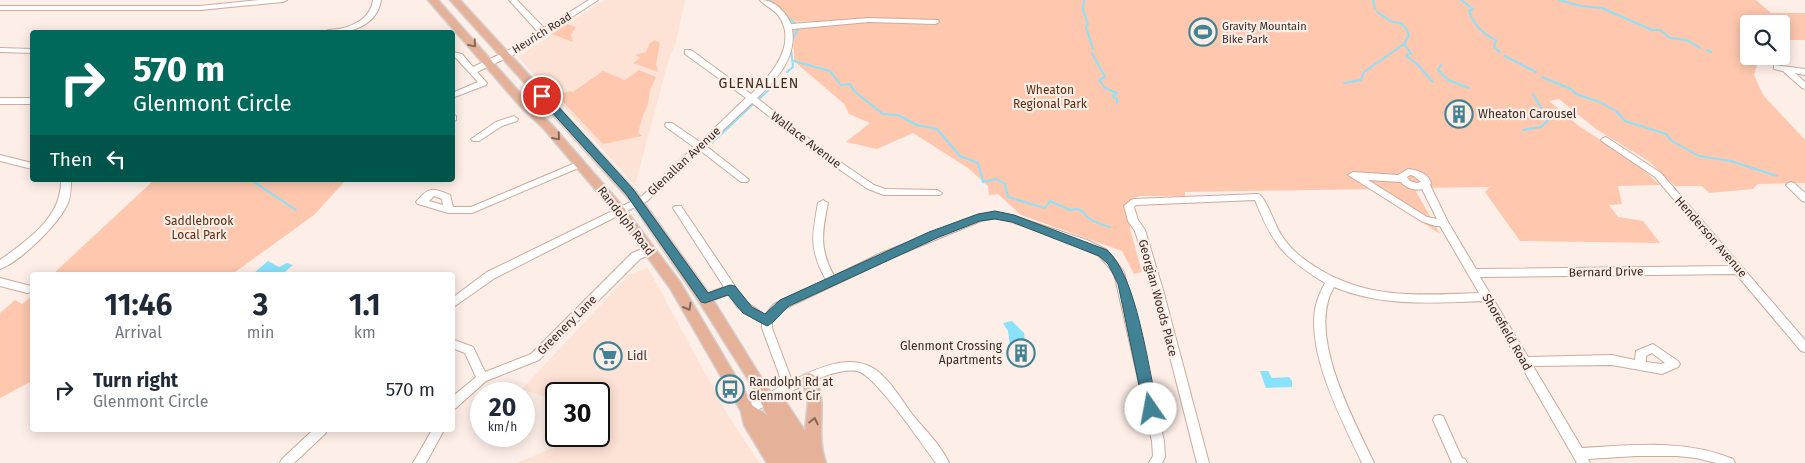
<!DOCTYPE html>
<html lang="en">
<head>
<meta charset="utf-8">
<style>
	:root { --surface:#fff; --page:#f2f2f3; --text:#1f2937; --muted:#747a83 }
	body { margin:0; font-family:"Fira Sans",sans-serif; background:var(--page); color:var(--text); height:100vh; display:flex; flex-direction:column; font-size:19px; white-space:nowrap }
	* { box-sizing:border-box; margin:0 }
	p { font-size:16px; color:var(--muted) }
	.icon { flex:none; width:28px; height:28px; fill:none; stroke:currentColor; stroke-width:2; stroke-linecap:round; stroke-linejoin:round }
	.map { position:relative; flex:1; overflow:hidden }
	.sheet { position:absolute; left:30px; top:272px; width:425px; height:160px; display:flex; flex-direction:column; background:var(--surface); border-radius:5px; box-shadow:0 2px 12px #0003 }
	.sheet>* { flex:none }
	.banner { position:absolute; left:30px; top:30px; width:425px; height:152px; border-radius:5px; box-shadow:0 2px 12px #0003; background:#00695c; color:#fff; overflow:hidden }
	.fabs { position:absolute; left:1740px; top:15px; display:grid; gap:10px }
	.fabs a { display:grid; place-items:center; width:50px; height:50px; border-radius:5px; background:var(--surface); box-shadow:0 2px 12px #0003; font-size:25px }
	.speed { position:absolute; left:470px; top:382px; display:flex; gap:10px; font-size:25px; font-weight:700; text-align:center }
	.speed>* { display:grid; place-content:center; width:65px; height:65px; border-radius:50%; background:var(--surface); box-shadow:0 2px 12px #0003; line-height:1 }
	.speed small { font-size:12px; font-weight:400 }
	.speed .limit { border:2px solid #111; border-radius:8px; background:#fff; color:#111 }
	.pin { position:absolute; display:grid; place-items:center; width:42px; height:42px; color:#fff; margin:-21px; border:2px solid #fff; border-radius:50%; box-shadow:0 1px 5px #0007 }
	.me { position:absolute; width:55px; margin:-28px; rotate:348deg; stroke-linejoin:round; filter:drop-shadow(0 0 4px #0008) }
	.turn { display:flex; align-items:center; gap:18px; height:105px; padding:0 20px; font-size:22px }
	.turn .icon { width:65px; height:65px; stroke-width:2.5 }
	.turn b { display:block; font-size:35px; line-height:42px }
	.then { display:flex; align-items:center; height:48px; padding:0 20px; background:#0003; gap:10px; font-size:19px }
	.eta { display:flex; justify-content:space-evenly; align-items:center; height:85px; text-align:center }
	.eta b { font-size:30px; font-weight:700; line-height:35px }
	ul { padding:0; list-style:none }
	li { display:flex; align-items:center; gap:15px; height:65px; padding:0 20px }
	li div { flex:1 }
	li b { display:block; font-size:19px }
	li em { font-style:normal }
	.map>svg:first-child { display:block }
	.built { fill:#fde2d6 }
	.green { fill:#fec7ae }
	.water { fill:#8ae1fa }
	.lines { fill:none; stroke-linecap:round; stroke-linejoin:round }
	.stream { stroke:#8ae1fa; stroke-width:2 }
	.minor-casing { stroke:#cdaa9a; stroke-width:2 }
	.major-casing { stroke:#d3d0cf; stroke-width:3 }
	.minor { fill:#fff; fill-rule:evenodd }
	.major { fill:#e5b198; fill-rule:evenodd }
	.oneway { stroke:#866758 }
	.route { fill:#418295; stroke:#2a5461 }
	.labels { text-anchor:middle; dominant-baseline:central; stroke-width:4.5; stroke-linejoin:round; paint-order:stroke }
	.far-poi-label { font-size:11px; fill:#382b24; stroke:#fdeee7; text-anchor:start }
	.far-street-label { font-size:11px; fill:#382b24; stroke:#fdeee7 }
	.park-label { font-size:12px; fill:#5f2b0f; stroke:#fdeee7 }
	.poi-label { font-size:12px; fill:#382b24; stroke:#fdeee7; text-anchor:start }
	.street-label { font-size:12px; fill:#382b24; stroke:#fdeee7 }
	.neighbourhood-label { font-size:14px; letter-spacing:1px; fill:#44281b; stroke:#fdeee7 }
</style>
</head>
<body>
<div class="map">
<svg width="1805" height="463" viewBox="0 0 1805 463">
	<rect width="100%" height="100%" fill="#fdeee7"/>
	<g class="built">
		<polygon points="605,0 685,0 675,45 668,62 635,185 518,57"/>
		<polygon points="648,268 725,410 759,463 517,463 555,447 561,436 599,436 599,394 556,394 556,401 522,389 630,274"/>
	</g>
	<g class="green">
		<polygon points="766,0 1756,0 1771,13 1805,13 1805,40 1781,40 1781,24 1749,24 1749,56 1764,56 1772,62 1759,59 1754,75 1763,95 1805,140 1805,183 1758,184 1753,189 1709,193 1702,186 1675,186 1650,162 1596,129 1559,99 1549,101 1579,126 1637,164 1660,185 1618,186 1622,204 1609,205 1618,217 1643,221 1660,243 1520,241 1485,192 1490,187 1414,188 1440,234 1372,189 1185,192 1185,196 1140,196 1131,199 1130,229 1142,272 1134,274 1122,251 1021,215 998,194 989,195 988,186 968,168 913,133 877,149 846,142 870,123 849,114 844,104 794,61 793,29 868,22 868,20 788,22 779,9"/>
		<polygon points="567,24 576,27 571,35 573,42 552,34"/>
		<polygon points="655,40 660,43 656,63 658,72 633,63 640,58 635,55 646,52 650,43"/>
		<polygon points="639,70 656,77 650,90 648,104 643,115 638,133 642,136 603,144 548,86 554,84 552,87 565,93 569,91 573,92 603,71 625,80"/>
		<polygon points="154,180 346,180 314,215 231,275 52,275"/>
		<polygon points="32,296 32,381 0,398 0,313 15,300 22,304"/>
	</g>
	<g class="water">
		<polygon points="268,261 279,267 287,263 293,265 281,275 254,273"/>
		<polygon points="1012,321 1024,333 1025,341 1010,346 1008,331 1003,323"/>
		<polygon points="1260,371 1268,371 1272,378 1289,377 1292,381 1292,387 1266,388"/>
	</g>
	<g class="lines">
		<g class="stream">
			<polyline points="769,0 774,4"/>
			<polyline points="1084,0 1083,10 1088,24 1086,27 1093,49"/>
			<polyline points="1373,0 1375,9"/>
			<path d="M1461 0 1473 9 1469 11C1474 25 1482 34 1496 40L1494 47 1500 52"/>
			<polyline points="1559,0 1581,6 1602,8 1652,30 1660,30 1670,38 1687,40 1700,48"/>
			<polyline points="1377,12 1392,22 1400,23 1406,28 1409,35 1404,44 1411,53 1406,56 1416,63 1433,82"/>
			<polyline points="786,16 796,24"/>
			<polyline points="792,40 798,29"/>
			<polyline points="1707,50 1711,52"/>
			<polyline points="1092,53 1105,77 1099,80 1105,88 1117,93 1112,96 1117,99 1117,103"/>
			<polyline points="1505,56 1536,72"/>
			<path d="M794 61 830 71 841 85 850 84 854 91 883 114 898 115 917 125 937 129 960 156 978 163 983 182 996 179 1005 184 1008 197 1045 208 1050 201 1070 210C1083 206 1082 214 1090 219 1095 223 1104 225 1110 227"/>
			<polyline points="1441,65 1438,70 1448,80 1469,88"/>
			<polyline points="787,72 793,67 791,50"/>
			<polyline points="1542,77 1571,89 1576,94 1600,102 1616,111 1625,121 1666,134 1672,141 1699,156 1731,161 1777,176"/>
			<polyline points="1344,83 1361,80 1364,72 1404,44"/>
			<polyline points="760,98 772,87"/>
			<polyline points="1523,130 1541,127 1548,120 1533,94"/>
			<polyline points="712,143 752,105"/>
			<polyline points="251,180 296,210"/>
		</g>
		<g class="minor-casing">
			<g id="minor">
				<polygon points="259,0 287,0 283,2 200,10 0,10 0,6 200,6"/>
				<path d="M373 0H381C377 27 347 35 324 32 329 29 333 30 339 29 355 26 371 17 373 0Z"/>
				<polygon points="509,0 517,0 544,28 589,0 598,0 515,54 477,72 487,83 486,85 452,98 452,93 478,82 456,58 452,57 452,52 462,54 473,67 509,50 538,32"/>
				<path d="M760 0C775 0 785 11 791 24L869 18 938 20 939 22 935 24 869 22 792 29C797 58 776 80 757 98L830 155 874 185 885 189 937 190 942 193 940 195H884L868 189 824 159 752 103 706 146 747 178 749 180 747 182H741L701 151 647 201 495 278 452 308V298L487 272 641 197 694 147 666 127 665 125 666 123H672L700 142 746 98 685 54V50H691L751 94C771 76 799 43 778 15 773 9 765 6 760 0Z"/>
				<polygon points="0,48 32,49 32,53 0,52"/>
				<polygon points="1774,65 1805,69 1805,75 1795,73 1805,82 1805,89 1802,88 1783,71 1774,69"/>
				<rect x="0" y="98" width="32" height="6"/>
				<polygon points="452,113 456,116 456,120 452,123"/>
				<polygon points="514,116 518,119 517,121 502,126 479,141 473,141 471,139 496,122"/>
				<path d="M1606 137 1661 173 1805 340V352L1801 351 1736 274 1480 277 1528 357 1612 355 1635 360 1636 351 1653 344 1678 361 1680 364 1678 367 1662 374 1612 365 1533 366 1582 448C1633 445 1685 439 1733 459L1735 463H1716L1696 458 1677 456H1636L1588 459 1590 463H1577L1484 301C1433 303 1382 307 1334 287 1332 291 1329 296 1328 301 1315 350 1354 420 1374 463H1362C1342 420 1303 348 1317 301 1319 295 1322 289 1325 283 1283 257 1273 245 1255 200L1136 205 1134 207 1138 220 1145 230 1163 290 1209 463H1197L1153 290 1135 231 1128 221 1124 206 1131 200 1134 199 1258 194C1266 196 1275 227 1282 236 1291 250 1305 261 1319 269 1370 300 1422 295 1479 293L1440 226H1435L1421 221 1348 175 1353 172 1398 175 1408 169C1418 170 1428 173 1431 183L1430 185 1448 222 1476 269 1730 266 1655 177 1603 142 1601 140 1603 138ZM1410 175 1414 176 1421 182 1417 183 1410 181 1407 177ZM1368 180 1401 182C1405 188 1416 191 1422 189L1437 219 1427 217ZM1652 353 1665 363 1661 364 1646 362V356Z"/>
				<polygon points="0,155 32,163 32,169 0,161"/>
				<path d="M580 161 583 162 585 164 583 166 472 213H448L418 204 416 202C429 186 433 188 450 195L453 207H471ZM434 196 442 199 443 205 429 201Z"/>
				<path d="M61 180H71C71 189 71 195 68 203 60 223 20 262 0 269V260C28 240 62 217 61 180Z"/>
				<polygon points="1791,182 1794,183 1805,193 1805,202 1802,201 1786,185 1788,183"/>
				<path d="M823 200 828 203C822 232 819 249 834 276L881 253 976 216 995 212 1017 217 1087 240 1107 250 1124 272 1164 441 1165 457 1162 463H1149L1153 456 1152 441 1114 273 1099 256 1079 246 1012 222 995 218 981 221 889 259 782 310 772 322V328L792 381C821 366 858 349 884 377 895 388 903 402 912 414 924 429 941 445 949 463H936C923 446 875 374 857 371 829 366 777 400 752 413L748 415 744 413 742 410 744 407 783 385 762 328V323L737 307 729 294 705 303 701 302 700 299 701 296 724 287 673 208 675 206H681L745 301 765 315 774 304 826 280C809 249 812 236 818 203Z"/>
				<polygon points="649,246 653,247 654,250 653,253 640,259 539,360 486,381 456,408 452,410 452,397 476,377 465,353 452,348 452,339 473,347 485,372 531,354 632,253"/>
				<polygon points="0,278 31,286 32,289 31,292 27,293 0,286"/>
				<polygon points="1439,415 1443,416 1462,458 1465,459 1467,463 1452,463 1433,420 1435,416"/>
				<polygon points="313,430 327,430 325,434 294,463 280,463 282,459"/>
				<polygon points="432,430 444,430 426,463 413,463"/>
			</g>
		</g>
		<g class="major-casing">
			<path id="major" d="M428 0H438L528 102 552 125 625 209 680 282 753 406 767 415 756 392 700 303 629 199 450 0H460L637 193 710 295 772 395 784 399 805 431 808 402 802 379 804 375 809 373 814 375C830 406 814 430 826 463H767L744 425 741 411 670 288 617 215 544 129 520 106Z"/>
		</g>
		<use href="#minor" class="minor"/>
		<use href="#major" class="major"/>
	</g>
	<defs><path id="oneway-chevron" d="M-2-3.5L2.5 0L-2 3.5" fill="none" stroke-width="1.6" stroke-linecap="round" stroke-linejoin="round" transform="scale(1.25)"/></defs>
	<g class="oneway">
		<use href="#oneway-chevron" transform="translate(473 44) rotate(49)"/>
		<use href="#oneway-chevron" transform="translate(557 137) rotate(49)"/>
		<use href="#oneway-chevron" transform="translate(688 307) rotate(60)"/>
		<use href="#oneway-chevron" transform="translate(814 421) rotate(-77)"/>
	</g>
	<path class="route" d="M539 93H546L633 189 708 293 730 285 735 286 752 307 765 314 780 300 929 232 978 214 995 211 1014 215 1107 250C1137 276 1148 368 1158 409L1156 413H1146L1144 409 1118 284 1108 264 1099 256 1012 222 995 219 980 221 937 238 789 306C782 312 774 323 767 326L743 313 728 295 705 303 701 302 626 194 539 98Z"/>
	<defs>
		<g id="stadium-ring" transform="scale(1.4375)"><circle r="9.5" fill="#fdeee7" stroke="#418295" stroke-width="1.5"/><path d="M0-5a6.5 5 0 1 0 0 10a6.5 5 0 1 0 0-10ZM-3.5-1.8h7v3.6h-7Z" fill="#418295"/></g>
		<g id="building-ring" transform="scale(1.4375)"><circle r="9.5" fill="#fdeee7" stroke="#418295" stroke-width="1.5"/><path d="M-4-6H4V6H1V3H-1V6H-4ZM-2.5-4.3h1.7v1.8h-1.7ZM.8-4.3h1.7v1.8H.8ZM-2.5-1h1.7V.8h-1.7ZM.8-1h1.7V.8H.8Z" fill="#418295"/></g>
		<g id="supermarket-ring" transform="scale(1.4375)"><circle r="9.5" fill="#fdeee7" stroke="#418295" stroke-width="1.5"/><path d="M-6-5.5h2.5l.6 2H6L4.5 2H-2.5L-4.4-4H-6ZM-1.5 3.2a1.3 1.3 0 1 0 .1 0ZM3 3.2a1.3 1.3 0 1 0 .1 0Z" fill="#418295"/></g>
		<g id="bus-ring" transform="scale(1.4375)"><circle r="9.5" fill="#fdeee7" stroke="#418295" stroke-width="1.5"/><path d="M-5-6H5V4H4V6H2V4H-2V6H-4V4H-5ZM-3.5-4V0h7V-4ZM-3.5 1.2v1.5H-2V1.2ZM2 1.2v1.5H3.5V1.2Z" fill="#418295"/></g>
	</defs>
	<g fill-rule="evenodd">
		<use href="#stadium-ring" x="1203" y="32"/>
		<use href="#building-ring" x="1459" y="114"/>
		<use href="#building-ring" x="1021" y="353"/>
		<use href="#supermarket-ring" x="608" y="356"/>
		<use href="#bus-ring" x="730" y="389"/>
	</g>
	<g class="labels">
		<g class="far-poi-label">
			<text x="1222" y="26">Gravity Mountain<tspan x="1222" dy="13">Bike Park</tspan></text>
		</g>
		<g class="far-street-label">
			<text transform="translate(542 33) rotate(-32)">Heurich Road</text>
		</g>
		<g class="park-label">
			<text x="1050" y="90">Wheaton<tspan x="1050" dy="14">Regional Park</tspan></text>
			<text x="199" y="221">Saddlebrook<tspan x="199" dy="14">Local Park</tspan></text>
		</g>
		<g class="poi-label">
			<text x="1478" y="114">Wheaton Carousel</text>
			<text x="1002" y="346" text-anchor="end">Glenmont Crossing<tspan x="1002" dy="14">Apartments</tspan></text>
			<text x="627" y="356">Lidl</text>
			<text x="749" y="382">Randolph Rd at<tspan x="749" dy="14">Glenmont Cir</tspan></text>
		</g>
		<g class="street-label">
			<text transform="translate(806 140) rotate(37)">Wallace Avenue</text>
			<text transform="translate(684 161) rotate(-43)">Glenallan Avenue</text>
			<text transform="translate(626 221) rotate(52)">Randolph Road</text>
			<text transform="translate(1711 237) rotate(49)">Henderson Avenue</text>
			<text transform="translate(1606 272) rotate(-1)">Bernard Drive</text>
			<text transform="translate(1158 298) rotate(75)">Georgian Woods Place</text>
			<text transform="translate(567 325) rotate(-45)">Greenery Lane</text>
			<text transform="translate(1507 332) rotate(60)">Shorefield Road</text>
		</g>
		<g class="neighbourhood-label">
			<text x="759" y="83">GLENALLEN</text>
		</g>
	</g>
</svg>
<div class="fabs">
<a><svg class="icon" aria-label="search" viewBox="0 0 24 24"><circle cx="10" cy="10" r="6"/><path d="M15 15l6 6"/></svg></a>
</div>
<div class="speed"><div>20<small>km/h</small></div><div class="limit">30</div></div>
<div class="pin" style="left:542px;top:96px;background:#d93025"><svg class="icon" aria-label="arrive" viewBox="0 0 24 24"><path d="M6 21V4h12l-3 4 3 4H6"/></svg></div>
<svg class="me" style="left:1151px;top:409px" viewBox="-20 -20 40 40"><circle r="19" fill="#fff"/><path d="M0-13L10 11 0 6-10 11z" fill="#418295"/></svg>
<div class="banner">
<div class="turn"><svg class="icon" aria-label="right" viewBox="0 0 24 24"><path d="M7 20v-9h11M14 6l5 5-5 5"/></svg><div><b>570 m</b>Glenmont Circle</div></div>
<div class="then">Then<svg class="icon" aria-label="left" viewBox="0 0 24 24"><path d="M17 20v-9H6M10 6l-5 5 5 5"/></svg></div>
</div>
<section class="sheet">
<div class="eta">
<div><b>11:46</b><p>Arrival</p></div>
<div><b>3</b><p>min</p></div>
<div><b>1.1</b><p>km</p></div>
</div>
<ul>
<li><svg class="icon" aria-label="right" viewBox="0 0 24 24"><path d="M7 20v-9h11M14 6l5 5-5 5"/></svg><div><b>Turn right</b><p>Glenmont Circle</p></div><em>570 m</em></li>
</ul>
</section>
</div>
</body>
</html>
